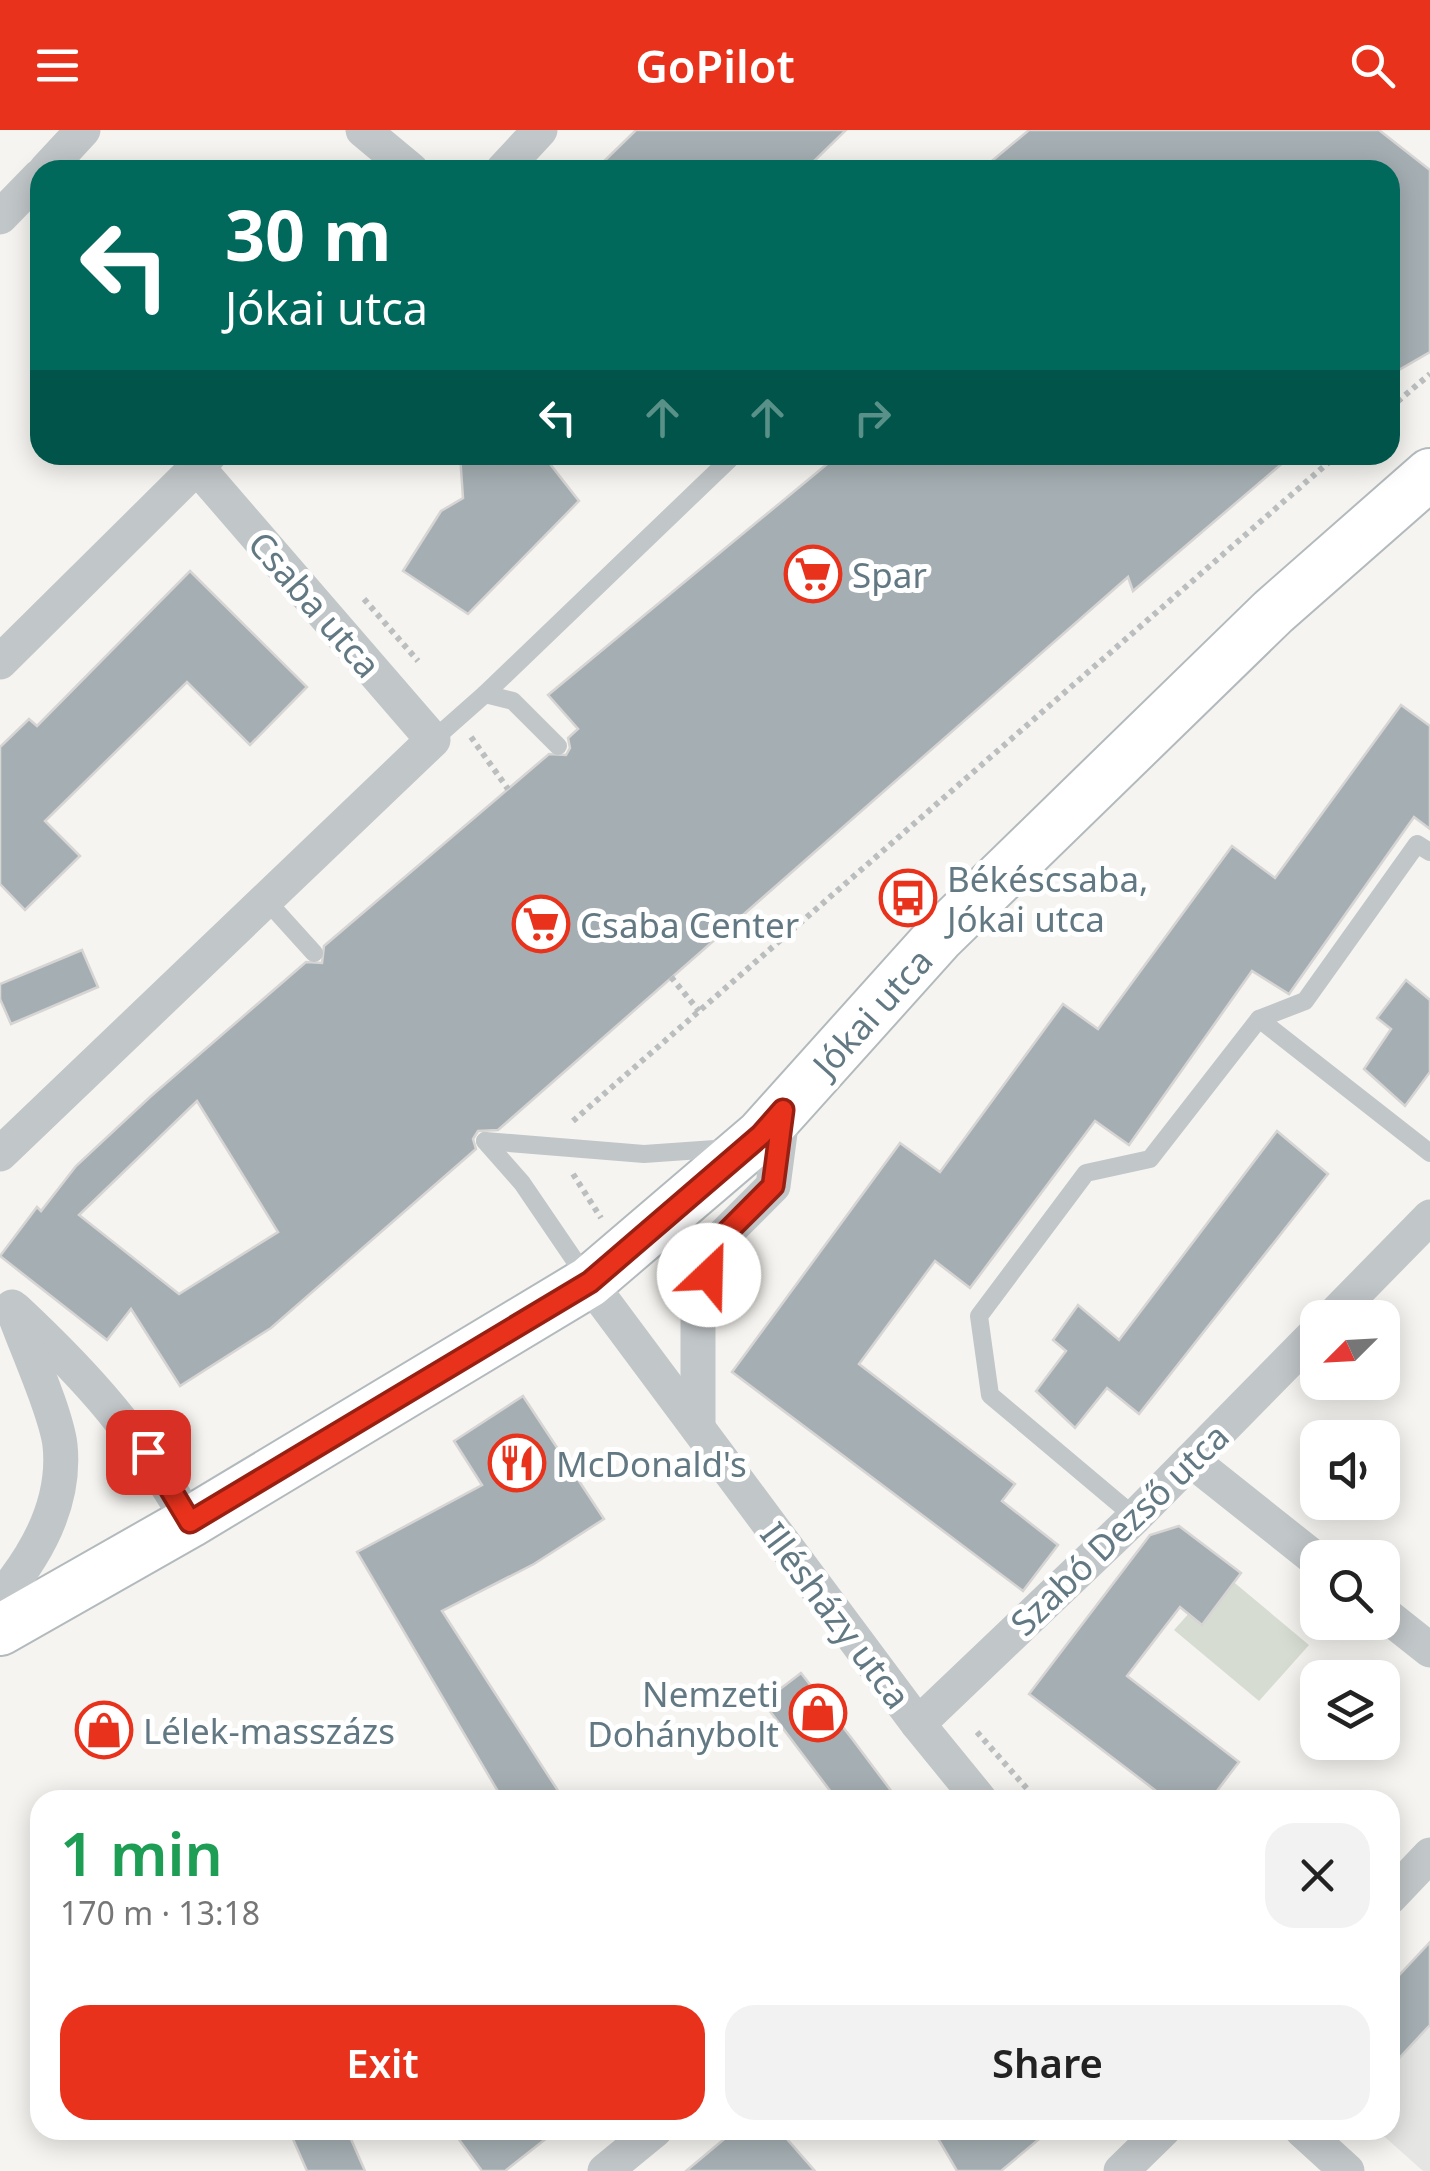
<!DOCTYPE html>
<html lang="en">
<head>
<meta charset="utf-8">
<style>
	:root { --surface:#fff; --page:#f2f2f2; --text:#222; --muted:#767676; --accent:#e9321c }
	body { margin:0; font-family:"Noto Sans",sans-serif; background:var(--page); color:var(--text); height:100vh; display:flex; flex-direction:column; font-size:38px; white-space:nowrap }
	* { box-sizing:border-box; margin:0 }
	p { font-size:32px; color:var(--muted) }
	.icon { flex:none; width:55px; height:55px; fill:none; stroke:currentColor; stroke-width:2; stroke-linecap:round; stroke-linejoin:round }
	.map { position:relative; flex:1; overflow:hidden }
	.drawer { position:absolute; left:30px; top:1660px; width:1370px; height:350px; display:flex; flex-direction:column; background:var(--surface); border-radius:30px; box-shadow:0 5px 25px #0003 }
	.drawer>* { flex:none }
	.hud { position:absolute; left:30px; top:30px; width:1370px; height:305px; border-radius:30px; box-shadow:0 5px 25px #0003; background:#00695c; color:#fff; overflow:hidden }
	.needle { width:65px; rotate:246deg }
	.tools { position:absolute; left:1300px; top:1170px; display:grid; gap:20px }
	.tools a { display:grid; place-items:center; width:100px; height:100px; border-radius:20px; background:var(--surface); box-shadow:0 5px 25px #0003; font-size:50px }
	.pin { position:absolute; display:grid; place-items:center; width:85px; height:85px; color:#fff; margin:-42px; border-radius:20px; box-shadow:0 5px 15px #0006 }
	.me { position:absolute; width:110px; margin:-55px; rotate:24deg; stroke-linejoin:round; filter:drop-shadow(0 0 8px #0008) }
	.turn { display:flex; align-items:center; gap:35px; height:210px; padding:0 30px; font-size:45px }
	.turn .icon { width:130px; height:130px; stroke-width:2.5 }
	.turn b { display:block; font-size:70px; line-height:85px }
	.lanes { display:flex; align-items:center; height:95px; padding:0 30px; background:#0003; justify-content:center; gap:50px; direction:ltr }
	.lanes .off { opacity:.35 }
	.round { display:grid; place-items:center; flex:none; width:105px; height:105px; border-radius:30px; background:var(--page) }
	.head { display:flex; align-items:center; justify-content:space-between; height:170px; padding:0 30px }
	h1 { font-size:60px; font-weight:600; line-height:75px; color:#1e9e55 }
	.primary-button { display:flex; gap:20px; margin-top:auto; padding:20px 30px }
	.primary-button a { flex:1; height:115px; border-radius:30px; background:var(--accent); color:#fff; font-size:40px; font-weight:600; line-height:115px; text-align:center }
	.primary-button a+a { background:var(--page); color:var(--text) }
	header { display:flex; justify-content:space-between; align-items:center; height:130px; padding:0 30px; background:var(--accent); color:#fff; font-size:45px; font-weight:600 }
	.map>svg:first-child { display:block }
	.built { fill:#e5e6e4 }
	.green { fill:#d6dcd1 }
	.building { fill:#a5afb3; stroke:#d6d5d3; stroke-width:2.5; fill-rule:evenodd }
	.lines { fill:none; stroke-linecap:round; stroke-linejoin:round }
	.secondary-casing { stroke:#b3babd; stroke-width:54 }
	.path { stroke:#bbbebf; stroke-width:6; stroke-dasharray:5 5; stroke-linecap:butt }
	.lane { stroke:#c1c6c8; stroke-width:18 }
	.street { stroke:#c1c6c8; stroke-width:35 }
	.secondary { stroke:#fff; stroke-width:50 }
	.route-casing { stroke:#972012; stroke-width:25 }
	.route { stroke:#e9321c; stroke-width:18 }
	.labels { text-anchor:middle; dominant-baseline:central; stroke-width:10; stroke-linejoin:round; paint-order:stroke }
	.poi-label { font-size:35px; fill:#627882; stroke:#fff; text-anchor:start }
	.street-label { font-size:35px; fill:#627882; stroke:#fff }
</style>
</head>
<body>
<header><svg class="icon" aria-label="menu" viewBox="0 0 24 24"><path d="M4 6h16M4 12h16M4 18h16"/></svg>GoPilot<svg class="icon" aria-label="search" viewBox="0 0 24 24"><circle cx="10" cy="10" r="6"/><path d="M15 15l6 6"/></svg></header>
<div class="map">
<svg width="1430" height="2041" viewBox="0 0 1430 2041">
	<rect width="100%" height="100%" fill="#f5f4f0"/>
	<polygon class="built" points="1430,1825 1430,2041 1423,2041 1377,2000 1390,2000 1390,1868"/>
	<polygon class="green" points="1224,1444 1309,1515 1259,1571 1174,1500"/>
	<g class="building">
		<polygon points="636,0 846,0 805,40 595,40"/>
		<polygon points="1029,0 1379,0 1430,40 1430,222 1390,245 1390,40 981,40"/>
		<polygon points="460,325 543,325 579,371 468,484 403,441 441,381 463,368"/>
		<path d="M838 325H1292L1133 461 1128 447 498 1000 478 1001 473 1009 476 1019 271 1198 180 1256 131 1179 107 1210 0 1126 37 1077 41 1081 76 1036 150 967 306 832 322 833 324 816 549 624 566 625 570 618 568 608 578 599 548 565ZM197 971 278 1102 179 1164 79 1085Z"/>
		<polygon points="190,441 307,557 250,615 187,552 45,691 80,726 25,780 0,754 0,617 29,589 37,596"/>
		<polygon points="1401,575 1430,596 1430,699 1414,687 1289,864 1252,841 1129,1015 1095,991 970,1158 935,1131 859,1234 1015,1354 1002,1371 1058,1415 1023,1461 732,1242 900,1013 940,1042 1063,874 1098,899 1232,716 1275,748"/>
		<polygon points="82,820 98,857 11,894 0,869 0,854"/>
		<polygon points="1406,850 1430,870 1430,942 1405,976 1364,939 1391,899 1377,888"/>
		<polygon points="1277,1001 1328,1044 1139,1284 1107,1258 1075,1298 1036,1261 1066,1221 1053,1210 1078,1175 1119,1210"/>
		<polygon points="523,1266 604,1389 534,1434 442,1481 564,1670 503,1670 357,1422 482,1355 454,1311"/>
		<polygon points="1179,1396 1241,1443 1202,1495 1180,1477 1127,1546 1239,1632 1210,1670 1168,1670 1029,1564 1150,1405"/>
		<polygon points="801,1543 853,1610 898,1670 837,1670 763,1572"/>
		<polygon points="1430,1812 1430,1895 1390,1938 1390,1855"/>
		<polygon points="289,2000 347,2000 365,2041 307,2041"/>
		<polygon points="452,2000 557,2000 505,2041 482,2041"/>
		<polygon points="735,2000 779,2000 815,2041 686,2041"/>
		<polygon points="933,2000 1050,2000 1001,2041 957,2041"/>
	</g>
	<g class="lines">
		<g class="secondary-casing">
			<polyline id="secondary" points="0,1500 190,1392 589,1152 761,1005 939,807 1273,482 1430,344"/>
		</g>
		<g class="path">
			<polyline points="1390,278 1430,244"/>
			<polyline points="364,469 418,531"/>
			<polyline points="471,607 508,659"/>
			<polyline points="671,847 699,881"/>
			<polyline points="573,991 1337,325"/>
			<polyline points="573,1044 601,1088"/>
			<polyline points="977,1602 1037,1670"/>
		</g>
		<g class="lane">
			<polyline points="485,564 734,325"/>
			<polyline points="433,610 485,564 513,571 558,616"/>
			<polyline points="267,771 314,823"/>
			<polyline points="1259,889 1430,1023"/>
			<polyline points="485,1011 644,1024 729,1018"/>
			<polyline points="485,1011 522,1053 586,1147"/>
			<polyline points="1135,1387 990,1265 979,1186 1086,1043 1150,1029 1259,889 1305,871 1417,714 1430,722"/>
		</g>
		<g class="street">
			<polyline points="363,0 411,40"/>
			<polyline points="46,40 83,0"/>
			<polyline points="503,40 540,0"/>
			<polyline points="0,87 40,46"/>
			<polyline points="0,532 209,325"/>
			<polyline points="0,1024 433,610 197,337"/>
			<polyline points="589,1152 918,1594 980,1670"/>
			<path d="M16 1180C92 1251 137 1304 190 1392"/>
			<polyline points="1331,1188 1430,1087"/>
			<polyline points="698,1298 698,1181 721,1108 773,1056 783,980"/>
			<polyline points="1191,1330 1318,1431"/>
			<path d="M0 1468C36 1426 66 1373 60 1315 56 1282 24 1212 12 1177"/>
			<polyline points="1382,1482 1430,1520"/>
			<polyline points="918,1594 1135,1387 1318,1201"/>
			<polyline points="1390,1767 1430,1725"/>
			<polyline points="1302,2000 1347,2041"/>
			<polyline points="605,2041 655,2000"/>
			<polyline points="1121,2041 1163,2000"/>
		</g>
		<use href="#secondary" class="secondary"/>
	</g>
	<g class="lines">
		<g class="route-casing">
			<polyline id="route" points="148,1322 190,1392 590,1152 761,1005 783,980 773,1056 721,1108 709,1145"/>
		</g>
		<use href="#route" class="route"/>
	</g>
	<defs>
		<g id="supermarket-ring" transform="scale(2.875)"><circle r="9.5" fill="#fff" stroke="#e9321c" stroke-width="1.5"/><path d="M-6-5.5h2.5l.6 2H6L4.5 2H-2.5L-4.4-4H-6ZM-1.5 3.2a1.3 1.3 0 1 0 .1 0ZM3 3.2a1.3 1.3 0 1 0 .1 0Z" fill="#e9321c"/></g>
		<g id="bus-ring" transform="scale(2.875)"><circle r="9.5" fill="#fff" stroke="#e9321c" stroke-width="1.5"/><path d="M-5-6H5V4H4V6H2V4H-2V6H-4V4H-5ZM-3.5-4V0h7V-4ZM-3.5 1.2v1.5H-2V1.2ZM2 1.2v1.5H3.5V1.2Z" fill="#e9321c"/></g>
		<g id="restaurant-ring" transform="scale(2.875)"><circle r="9.5" fill="#fff" stroke="#e9321c" stroke-width="1.5"/><path d="M-5-6h1v4h1v-4h1v4h1v-4h1v5L-1.5 .5V6h-2V.5L-5-1ZM5-6V6H3V1.5H1.5Q1.5-4 5-6Z" fill="#e9321c"/></g>
		<g id="shop-ring" transform="scale(2.875)"><circle r="9.5" fill="#fff" stroke="#e9321c" stroke-width="1.5"/><path d="M-5-2.5h2.3a2.7 3.5 0 0 1 5.4 0H5L5.5 6h-11ZM-1.5-2.5h3a1.5 2.3 0 0 0-3 0Z" fill="#e9321c"/></g>
	</defs>
	<g fill-rule="evenodd">
		<use href="#supermarket-ring" x="813" y="444"/>
		<use href="#bus-ring" x="908" y="768"/>
		<use href="#supermarket-ring" x="541" y="794"/>
		<use href="#restaurant-ring" x="517" y="1333"/>
		<use href="#shop-ring" x="818" y="1583"/>
		<use href="#shop-ring" x="104" y="1600"/>
	</g>
	<g class="labels">
		<g class="poi-label">
			<text x="852" y="444">Spar</text>
			<text x="947" y="748">Békéscsaba,<tspan x="947" dy="40">Jókai utca</tspan></text>
			<text x="580" y="794">Csaba Center</text>
			<text x="556" y="1333">McDonald's</text>
			<text x="779" y="1563" text-anchor="end">Nemzeti<tspan x="779" dy="40">Dohánybolt</tspan></text>
			<text x="143" y="1600">Lélek-masszázs</text>
		</g>
		<g class="street-label">
			<text transform="translate(315 474) rotate(49)">Csaba utca</text>
			<text transform="translate(872 882) rotate(-48)">Jókai utca</text>
			<text transform="translate(1119 1399) rotate(-44)">Szabó Dezső utca</text>
			<text transform="translate(836 1485) rotate(53)">Illésházy utca</text>
		</g>
	</g>
</svg>
<div class="tools">
<a><svg class="needle" viewBox="-14 -14 28 28"><path d="M0-13l5 13h-10z" fill="#e53935"/><path d="M0 13l5-13h-10z" fill="#767676"/></svg></a>
<a><svg class="icon" aria-label="sound" viewBox="0 0 24 24"><path d="M4 9h4l5-4v14l-5-4H4zM17 9q2 3 0 6"/></svg></a>
<a><svg class="icon" aria-label="search" viewBox="0 0 24 24"><circle cx="10" cy="10" r="6"/><path d="M15 15l6 6"/></svg></a>
<a><svg class="icon" aria-label="layers" viewBox="0 0 24 24"><path d="M12 4l9 5-9 5-9-5zM3 14l9 5 9-5"/></svg></a>
</div>
<div class="pin" style="left:148px;top:1322px;background:#d93025"><svg class="icon" aria-label="arrive" viewBox="0 0 24 24"><path d="M6 21V4h12l-3 4 3 4H6"/></svg></div>
<svg class="me" style="left:709px;top:1145px" viewBox="-20 -20 40 40"><circle r="19" fill="#fff"/><path d="M0-13L10 11 0 6-10 11z" fill="#e9321c"/></svg>
<div class="hud">
<div class="turn"><svg class="icon" aria-label="left" viewBox="0 0 24 24"><path d="M17 20v-9H6M10 6l-5 5 5 5"/></svg><div><b>30 m</b>Jókai utca</div></div>
<div class="lanes"><svg class="icon" aria-label="left" viewBox="0 0 24 24"><path d="M17 20v-9H6M10 6l-5 5 5 5"/></svg><svg class="icon off" aria-label="ahead" viewBox="0 0 24 24"><path d="M12 20V5M6 11l6-6 6 6"/></svg><svg class="icon off" aria-label="ahead" viewBox="0 0 24 24"><path d="M12 20V5M6 11l6-6 6 6"/></svg><svg class="icon off" aria-label="right" viewBox="0 0 24 24"><path d="M7 20v-9h11M14 6l5 5-5 5"/></svg></div>
</div>
<section class="drawer">
<div class="head"><div><h1>1 min</h1><p>170 m · 13:18</p></div><a class="round"><svg class="icon" aria-label="close" viewBox="0 0 24 24"><path d="M6 6l12 12M18 6L6 18"/></svg></a></div>
<div class="primary-button"><a>Exit</a><a>Share</a></div>
</section>
</div>
</body>
</html>
